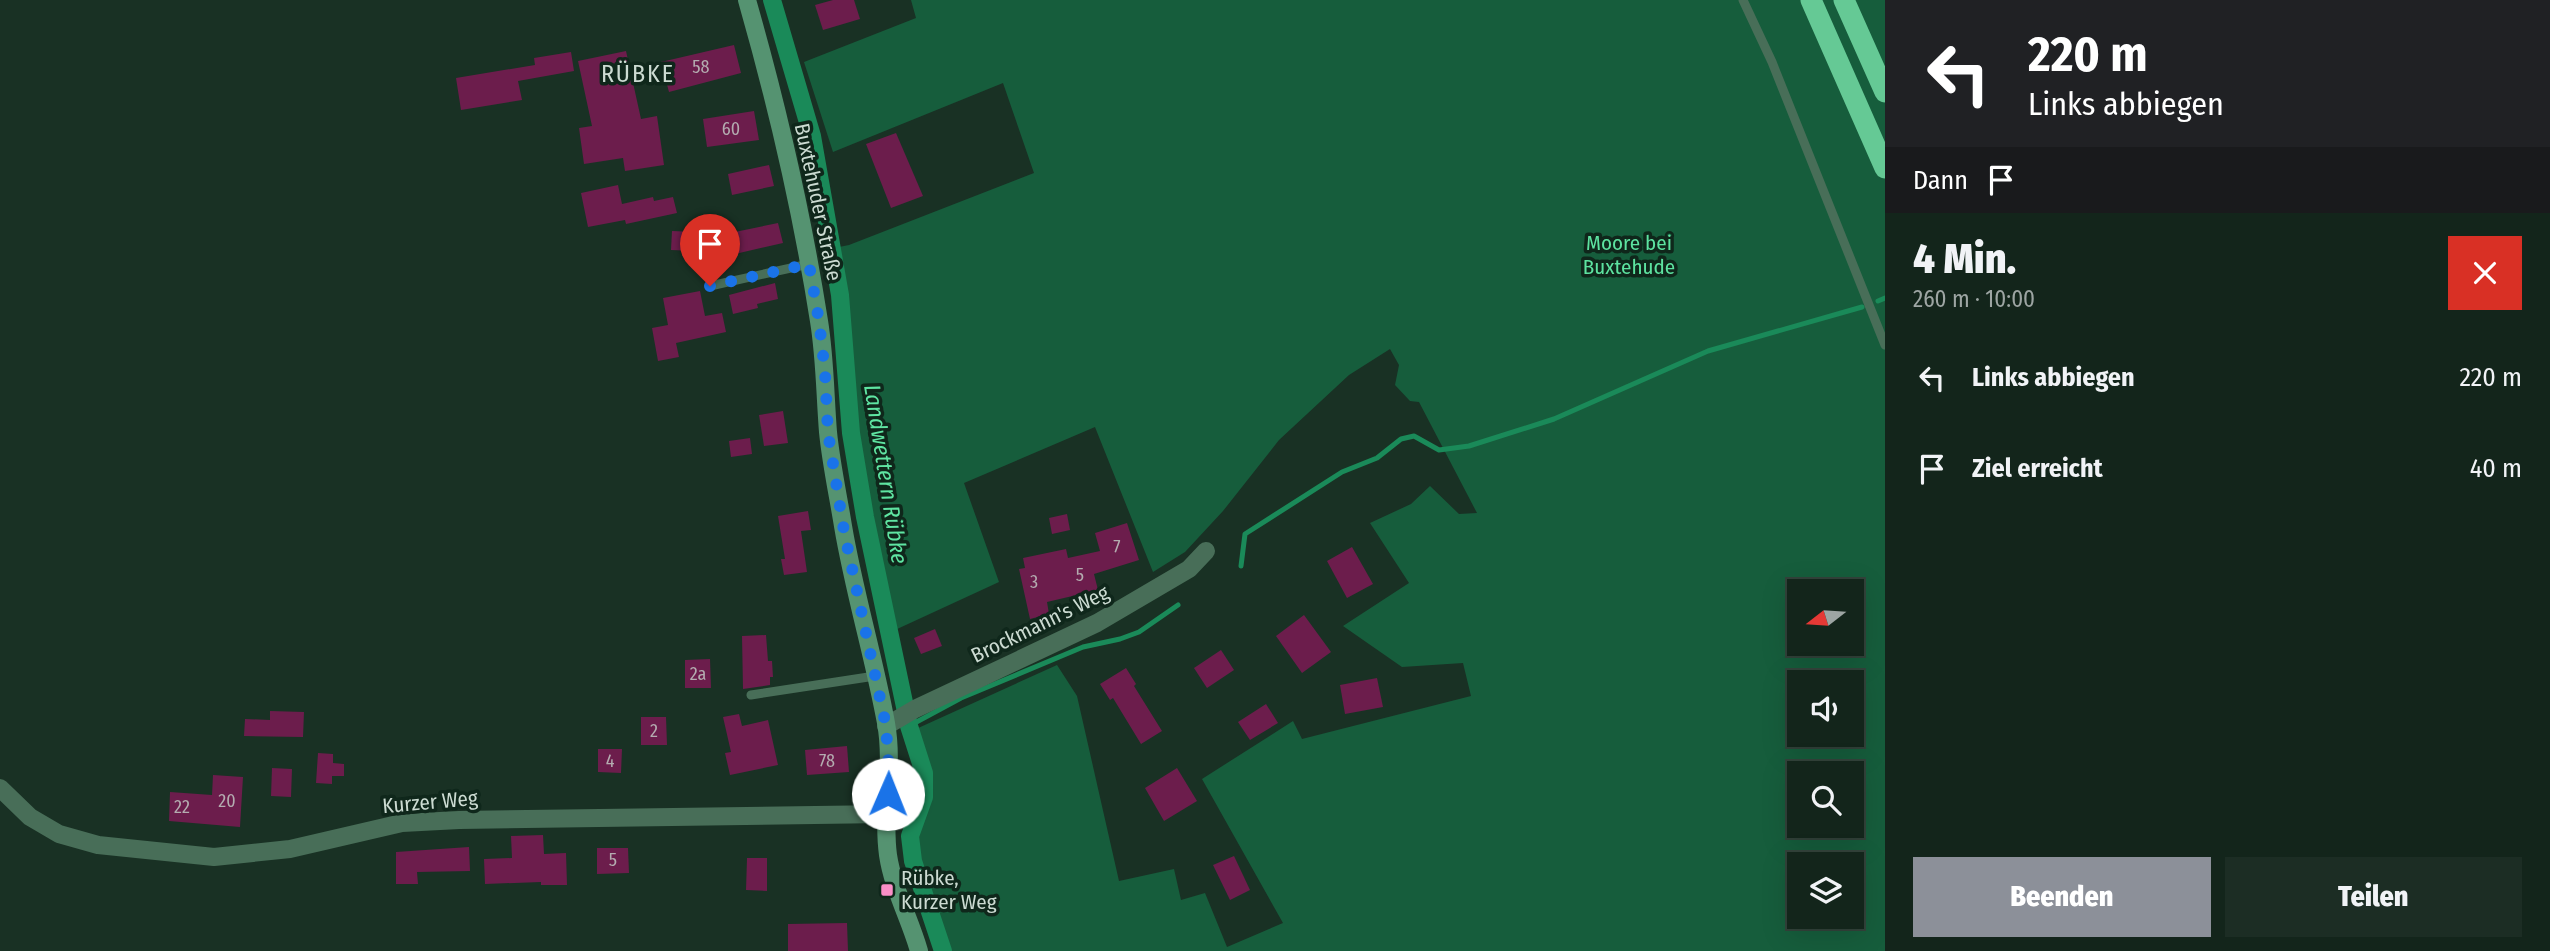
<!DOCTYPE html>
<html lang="de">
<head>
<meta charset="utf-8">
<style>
	:root { --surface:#13251b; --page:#1c2d24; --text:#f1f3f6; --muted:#9da5a3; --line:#32423a; --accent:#8c9099 }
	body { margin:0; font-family:"Fira Sans Condensed",sans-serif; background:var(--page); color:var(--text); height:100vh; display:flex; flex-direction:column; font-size:26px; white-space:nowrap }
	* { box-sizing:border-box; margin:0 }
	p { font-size:23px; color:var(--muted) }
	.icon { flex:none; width:38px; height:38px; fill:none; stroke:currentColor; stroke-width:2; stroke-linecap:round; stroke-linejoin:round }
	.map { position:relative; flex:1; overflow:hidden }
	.drawer { display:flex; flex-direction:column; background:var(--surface); width:665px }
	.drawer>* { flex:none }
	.guide { background:#202124; color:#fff; overflow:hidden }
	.needle { width:46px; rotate:253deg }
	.fabs { position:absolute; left:1787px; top:579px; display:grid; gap:14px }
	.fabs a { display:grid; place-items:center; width:77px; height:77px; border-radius:0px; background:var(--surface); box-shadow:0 7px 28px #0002,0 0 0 2px var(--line); font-size:35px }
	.pin { position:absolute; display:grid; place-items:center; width:60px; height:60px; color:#fff; margin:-72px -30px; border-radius:50% 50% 50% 0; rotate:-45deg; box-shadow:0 0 7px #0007 }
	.pin .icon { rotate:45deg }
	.me { position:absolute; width:77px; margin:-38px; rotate:1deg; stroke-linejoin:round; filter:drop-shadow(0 0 5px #0008) }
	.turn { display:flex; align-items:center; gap:24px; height:147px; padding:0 28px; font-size:32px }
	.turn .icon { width:91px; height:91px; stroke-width:2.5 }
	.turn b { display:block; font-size:49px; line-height:60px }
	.then { display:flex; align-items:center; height:66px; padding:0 28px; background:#0003; gap:14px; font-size:26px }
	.round { display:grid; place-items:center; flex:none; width:74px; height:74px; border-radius:0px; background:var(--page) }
	.headline { display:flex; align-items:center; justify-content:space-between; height:119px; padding:0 28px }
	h1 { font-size:42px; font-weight:800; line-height:52px }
	.primary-button { display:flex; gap:14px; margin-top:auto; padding:14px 28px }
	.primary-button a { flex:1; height:80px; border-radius:0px; background:var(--accent); color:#fff; font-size:28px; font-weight:800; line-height:80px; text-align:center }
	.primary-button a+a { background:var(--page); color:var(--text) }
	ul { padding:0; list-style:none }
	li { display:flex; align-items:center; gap:21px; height:91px; padding:0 28px }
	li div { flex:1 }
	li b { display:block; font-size:26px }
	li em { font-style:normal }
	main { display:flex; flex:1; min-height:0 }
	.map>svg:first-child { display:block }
	.green { fill:#165d3c; fill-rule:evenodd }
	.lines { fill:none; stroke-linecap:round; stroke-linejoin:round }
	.stream { stroke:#1a8a59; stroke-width:5 }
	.canal { stroke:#1a8a59; stroke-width:18 }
	.building { fill:#6c1d4c }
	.lane { stroke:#486e58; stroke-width:9 }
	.street { stroke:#486e58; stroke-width:18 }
	.secondary { stroke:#559371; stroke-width:18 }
	.highway { stroke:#65c995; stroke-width:21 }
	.route { stroke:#1a73e8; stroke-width:12; stroke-dasharray:0 21.6 }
	.poi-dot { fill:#fa8fc7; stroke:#0f271b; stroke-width:2.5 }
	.labels { text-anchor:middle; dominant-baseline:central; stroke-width:7; stroke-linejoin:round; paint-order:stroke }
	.number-label { font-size:18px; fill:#b4acb0 }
	.street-label { font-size:21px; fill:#ccdbd2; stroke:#0f271b }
	.park-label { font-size:21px; fill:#5de3a0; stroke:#0f271b }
	.poi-label { font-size:21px; fill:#ccdbd2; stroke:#0f271b; text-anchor:start }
	.water-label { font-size:23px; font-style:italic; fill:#5fe5a2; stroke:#0f271b }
	.quarter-label { font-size:24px; letter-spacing:2px; fill:#ccdbd2; stroke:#0f271b }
</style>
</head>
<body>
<main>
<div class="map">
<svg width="1885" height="951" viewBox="0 0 1885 951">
	<rect width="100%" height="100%" fill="#193124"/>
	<path class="green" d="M911 0H1885V951H949L917 860 914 837 929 801V775L916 729 1057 665 1077 696 1119 881 1174 869 1181 900 1205 893 1227 947 1283 923 1202 779 1293 721 1302 739 1471 696 1463 663 1402 667 1343 626 1409 583 1370 523 1411 504 1430 486 1459 514 1477 513 1419 402 1410 401 1395 385 1399 365 1390 349 1349 375 1279 440 1223 511 1185 552 1153 572 1095 427 964 483 999 582 895 630 871 516 854 410 839 247 849 245 1034 173 1003 83 833 152 804 62 916 18ZM1799 592H1852V644H1799ZM1799 682H1852V735H1799ZM1799 774H1852V826H1799ZM1799 864H1852V917H1799Z"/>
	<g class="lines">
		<g class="stream">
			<polyline points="1878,301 1885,298"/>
			<polyline points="1241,566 1245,534 1342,472 1377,458 1401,439 1414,436 1439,450 1469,446 1554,419 1708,351 1862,307"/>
			<polyline points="909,726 961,698 1083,647 1120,639 1139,632 1178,605"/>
		</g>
		<polyline class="canal" points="772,0 812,136 840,295 851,433 865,517 909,726 924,773 924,797 910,836 913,861 943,951"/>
	</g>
	<g class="building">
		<polygon points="833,0 854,0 860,19 823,30 815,5"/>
		<polygon points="734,45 741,73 669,92 661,62"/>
		<polygon points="626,51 641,119 657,116 664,165 625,171 623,158 584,164 579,128 592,126 578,61"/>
		<polygon points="571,52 574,71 518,81 522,100 461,110 456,78 535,65 534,58"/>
		<polygon points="754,111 759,140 707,147 703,119"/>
		<polygon points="896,133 923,196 891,208 866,144"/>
		<polygon points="769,165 774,186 732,195 728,174"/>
		<polygon points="618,185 622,204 653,197 654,201 673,197 677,213 626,224 625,220 588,227 581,193"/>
		<polygon points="778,223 783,243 735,254 730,233"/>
		<polygon points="672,231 696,232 695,251 671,250"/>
		<polygon points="775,283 778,299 757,304 758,308 733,314 729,295"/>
		<polygon points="700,291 705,316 722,313 726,332 676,343 679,357 658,361 652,328 668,325 663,298"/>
		<polygon points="783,411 788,443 764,446 759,415"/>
		<polygon points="750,438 752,454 731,457 729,441"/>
		<polygon points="808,511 811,530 801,531 807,572 784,575 781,559 785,559 778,516"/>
		<polygon points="1067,514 1070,530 1052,534 1049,518"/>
		<polygon points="1127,523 1139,560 1094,574 1098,590 1047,602 1049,614 1030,619 1019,569 1025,568 1023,558 1066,549 1068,558 1100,551 1095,533"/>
		<polygon points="1352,547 1373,584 1347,598 1327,561"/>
		<polygon points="1304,615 1331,652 1302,673 1276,636"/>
		<polygon points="935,629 942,646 921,654 914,638"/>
		<polygon points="766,635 768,661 772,661 773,677 770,677 770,685 743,689 742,636"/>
		<polygon points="1221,650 1234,670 1207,688 1194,668"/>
		<polygon points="710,659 711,688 685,688 685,660"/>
		<polygon points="1126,668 1136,684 1134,686 1162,731 1141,744 1113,698 1110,700 1100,684"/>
		<polygon points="1377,678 1383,707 1345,714 1340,685"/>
		<polygon points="1266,704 1278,723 1250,740 1238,722"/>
		<polygon points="270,711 304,712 303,737 244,736 245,719 270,720"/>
		<polygon points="739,714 742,726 768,720 778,765 730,775 725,753 731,752 723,717"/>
		<polygon points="641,717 666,717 667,745 641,745"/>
		<polygon points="847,746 849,772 807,775 805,750"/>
		<polygon points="598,749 622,749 621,773 598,772"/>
		<polygon points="318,753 333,754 333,763 344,764 344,776 332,776 332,784 316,783"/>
		<polygon points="272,768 292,769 291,797 271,796"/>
		<polygon points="1177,768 1197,801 1164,821 1145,788"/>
		<polygon points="213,775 243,777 240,827 169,821 170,792 212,795"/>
		<polygon points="543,835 544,854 566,853 567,885 541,885 541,882 485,884 484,859 512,858 511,836"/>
		<polygon points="469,847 470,871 417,872 418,884 396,884 396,852"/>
		<polygon points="597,848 628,848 629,873 597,874"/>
		<polygon points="1234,856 1250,890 1230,900 1213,865"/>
		<polygon points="747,858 767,858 767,891 746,890"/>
		<polygon points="847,923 848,951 788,951 788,924"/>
	</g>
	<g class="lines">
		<g class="lane">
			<polyline points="1743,0 1772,62 1885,345"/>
			<polyline points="710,286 809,264"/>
			<polyline points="751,695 875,676"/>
		</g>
		<g class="street">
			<polyline points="886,726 915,709 1097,623 1189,569 1206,551"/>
			<polyline points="0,788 30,817 59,834 98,845 214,857 290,849 402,823 459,820 886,814"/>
		</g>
		<path class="secondary" d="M747 0C777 105 802 213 819 321 825 358 825 394 828 432 831 463 838 495 843 526 854 592 874 657 886 723 894 767 882 811 888 855 893 889 910 919 919 951"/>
		<g class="highway">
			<polyline points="1811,0 1885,168"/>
			<polyline points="1844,0 1885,92"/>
		</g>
	</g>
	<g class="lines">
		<polyline class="route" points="710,286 809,264 819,321 825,372 828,433 844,531 886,726 889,774 888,794"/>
	</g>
	<rect class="poi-dot" x="880" y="883" width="14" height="14" rx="3.5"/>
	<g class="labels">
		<g class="number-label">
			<text x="701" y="67">58</text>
			<text x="731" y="129">60</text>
			<text x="1117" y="547">7</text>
			<text x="1080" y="575">5</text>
			<text x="1034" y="582">3</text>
			<text x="698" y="674">2a</text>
			<text x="654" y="731">2</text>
			<text x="610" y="761">4</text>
			<text x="827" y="761">78</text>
			<text x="227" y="801">20</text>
			<text x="182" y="807">22</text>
			<text x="613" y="860">5</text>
		</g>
		<g class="street-label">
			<text transform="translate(818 202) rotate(78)">Buxtehuder Straße</text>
			<text transform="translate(1040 624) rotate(-26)">Brockmann's Weg</text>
			<text transform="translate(430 802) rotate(-5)">Kurzer Weg</text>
		</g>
		<g class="park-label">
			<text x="1629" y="243">Moore bei<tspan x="1629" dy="24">Buxtehude</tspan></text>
		</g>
		<g class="poi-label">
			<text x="901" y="878">Rübke,<tspan x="901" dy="24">Kurzer Weg</tspan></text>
		</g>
		<g class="water-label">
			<text transform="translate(886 474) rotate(81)">Landwettern Rübke</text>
		</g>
		<g class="quarter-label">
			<text x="638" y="74">RÜBKE</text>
		</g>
	</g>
</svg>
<div class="fabs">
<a><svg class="needle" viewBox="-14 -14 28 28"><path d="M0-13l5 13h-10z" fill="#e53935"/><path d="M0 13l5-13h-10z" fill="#9da5a3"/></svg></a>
<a><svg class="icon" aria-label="sound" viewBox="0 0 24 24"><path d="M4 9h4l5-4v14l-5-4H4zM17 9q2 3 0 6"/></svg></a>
<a><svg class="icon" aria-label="search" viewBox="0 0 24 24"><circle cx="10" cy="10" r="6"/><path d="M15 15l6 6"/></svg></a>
<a><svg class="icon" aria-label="layers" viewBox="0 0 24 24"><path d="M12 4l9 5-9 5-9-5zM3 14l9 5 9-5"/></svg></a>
</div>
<div class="pin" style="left:710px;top:286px;background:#d93025"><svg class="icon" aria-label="arrive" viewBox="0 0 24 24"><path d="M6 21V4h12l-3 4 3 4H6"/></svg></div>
<svg class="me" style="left:888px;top:794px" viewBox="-20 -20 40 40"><circle r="19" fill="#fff"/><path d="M0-13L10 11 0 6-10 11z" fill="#1a73e8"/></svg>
</div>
<section class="drawer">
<div class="guide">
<div class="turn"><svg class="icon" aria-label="left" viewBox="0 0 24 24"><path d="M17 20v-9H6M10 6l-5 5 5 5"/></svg><div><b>220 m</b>Links abbiegen</div></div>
<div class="then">Dann<svg class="icon" aria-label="arrive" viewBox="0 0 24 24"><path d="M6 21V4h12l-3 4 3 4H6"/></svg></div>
</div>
<div class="headline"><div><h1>4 Min.</h1><p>260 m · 10:00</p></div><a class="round" style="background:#d93025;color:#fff"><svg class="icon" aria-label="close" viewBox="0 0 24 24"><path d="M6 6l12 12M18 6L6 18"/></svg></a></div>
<ul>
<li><svg class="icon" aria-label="left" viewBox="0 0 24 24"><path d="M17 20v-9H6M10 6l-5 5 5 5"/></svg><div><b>Links abbiegen</b></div><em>220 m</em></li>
<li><svg class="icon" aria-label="arrive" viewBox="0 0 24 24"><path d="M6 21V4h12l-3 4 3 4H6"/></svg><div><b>Ziel erreicht</b></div><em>40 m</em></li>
</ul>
<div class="primary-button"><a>Beenden</a><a>Teilen</a></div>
</section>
</main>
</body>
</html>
